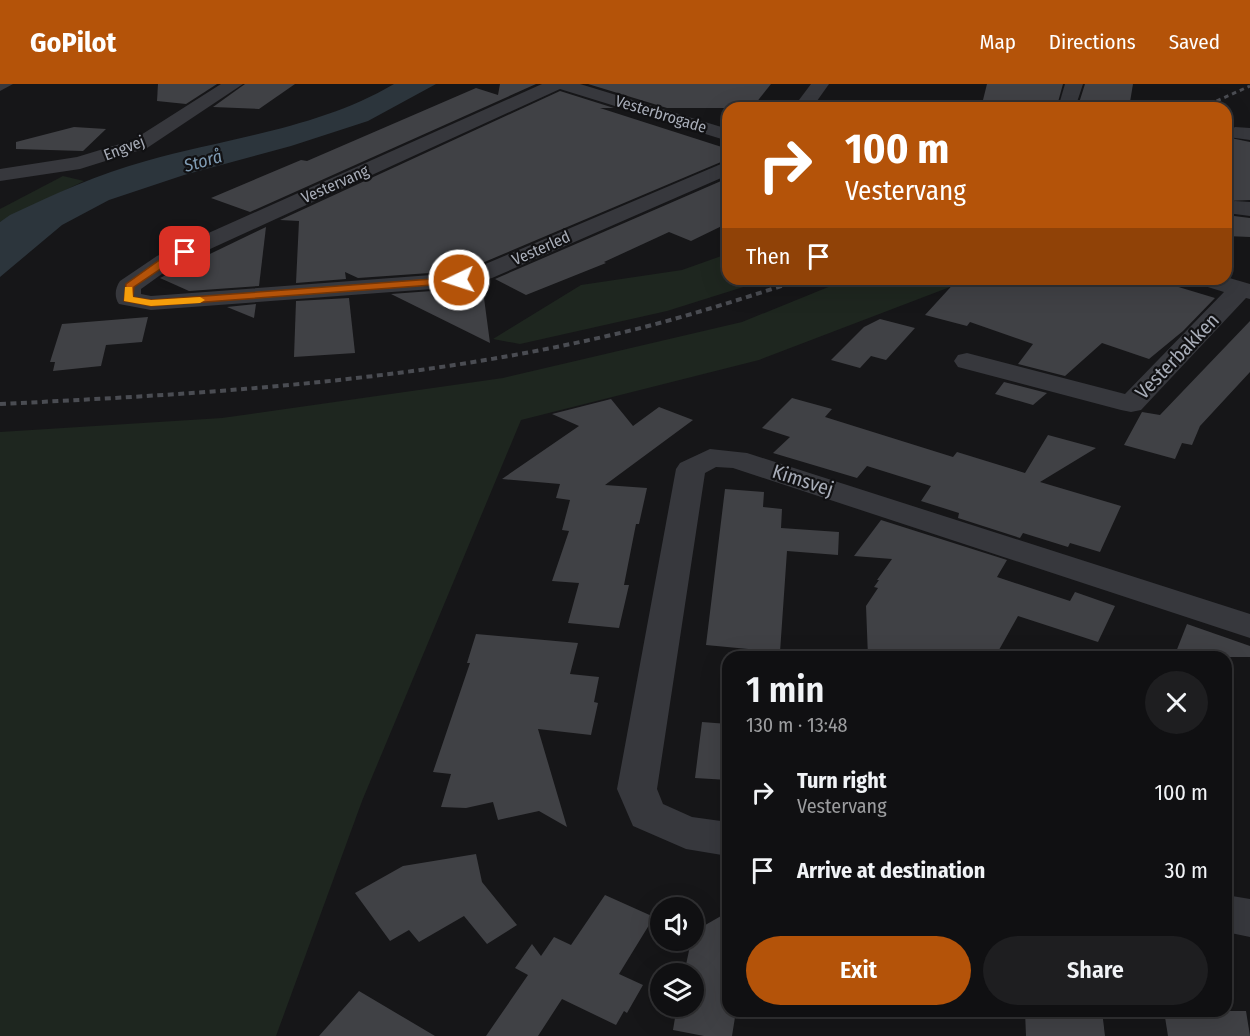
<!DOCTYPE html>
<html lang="en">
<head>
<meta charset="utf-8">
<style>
	:root { --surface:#101012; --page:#1e1e20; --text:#f1f3f6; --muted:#9c9d9f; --line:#303032; --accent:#b45309 }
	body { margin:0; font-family:"Fira Sans Condensed",sans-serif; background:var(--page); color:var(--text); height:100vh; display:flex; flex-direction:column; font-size:22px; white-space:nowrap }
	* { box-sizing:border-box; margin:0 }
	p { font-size:20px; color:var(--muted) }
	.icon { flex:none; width:33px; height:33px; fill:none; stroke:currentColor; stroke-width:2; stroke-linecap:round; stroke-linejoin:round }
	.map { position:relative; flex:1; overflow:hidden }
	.sheet { position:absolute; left:722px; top:567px; width:510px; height:366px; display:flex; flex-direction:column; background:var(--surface); border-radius:18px; box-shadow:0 6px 24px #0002,0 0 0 2px var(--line) }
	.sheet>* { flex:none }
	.banner { position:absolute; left:722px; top:18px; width:510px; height:183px; border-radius:18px; box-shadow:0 6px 24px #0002,0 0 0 2px var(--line); background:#b45309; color:#fff; overflow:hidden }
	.fabs { position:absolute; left:650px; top:813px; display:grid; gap:12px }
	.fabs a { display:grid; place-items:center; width:54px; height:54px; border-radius:50%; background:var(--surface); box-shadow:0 6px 24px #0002,0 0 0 2px var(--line); font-size:30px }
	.pin { position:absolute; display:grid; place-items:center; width:51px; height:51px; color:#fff; margin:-26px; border-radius:12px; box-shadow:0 3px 9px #0006 }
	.me { position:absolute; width:66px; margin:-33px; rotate:266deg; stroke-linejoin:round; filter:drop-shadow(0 0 4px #0008) }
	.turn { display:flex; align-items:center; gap:21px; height:126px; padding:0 24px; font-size:27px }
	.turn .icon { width:78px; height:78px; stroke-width:2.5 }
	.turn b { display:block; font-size:42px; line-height:51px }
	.then { display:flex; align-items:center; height:57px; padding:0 24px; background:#0003; gap:12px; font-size:22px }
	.round { display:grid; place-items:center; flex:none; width:63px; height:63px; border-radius:32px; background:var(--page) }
	.summary { display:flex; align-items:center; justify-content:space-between; height:102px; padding:0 24px }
	h1 { font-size:36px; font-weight:600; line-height:45px }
	.button { display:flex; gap:12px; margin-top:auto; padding:12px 24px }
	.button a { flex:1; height:69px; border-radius:36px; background:var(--accent); color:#fff; font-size:24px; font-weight:600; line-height:69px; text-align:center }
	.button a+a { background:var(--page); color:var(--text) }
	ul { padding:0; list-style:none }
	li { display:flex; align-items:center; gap:18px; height:78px; padding:0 24px }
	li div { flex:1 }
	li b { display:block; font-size:22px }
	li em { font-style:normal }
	header { display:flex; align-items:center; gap:36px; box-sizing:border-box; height:84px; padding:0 30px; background:var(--accent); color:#fff }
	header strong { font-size:28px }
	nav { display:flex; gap:33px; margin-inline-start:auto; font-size:21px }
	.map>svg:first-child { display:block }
	.green { fill:#1e261f }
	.water { fill:#2c353c }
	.building { fill:#404145 }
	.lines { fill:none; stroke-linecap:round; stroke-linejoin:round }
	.minor { fill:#37383d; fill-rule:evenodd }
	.rail-far1 { stroke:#4a4c52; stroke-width:3; stroke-dasharray:4.5 4; stroke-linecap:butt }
	.rail { stroke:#4a4c52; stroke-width:4; stroke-dasharray:6 4.5; stroke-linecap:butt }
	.route { fill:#b45309; stroke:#753606; stroke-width:1.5 }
	.slow { fill:#f59e0b }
	.labels { text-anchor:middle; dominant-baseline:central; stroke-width:4.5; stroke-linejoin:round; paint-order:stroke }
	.far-street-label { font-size:16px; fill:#a8adb8; stroke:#111113 }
	.far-water-label { font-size:18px; font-style:italic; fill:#7f9bb3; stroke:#111113 }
	.street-label { font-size:20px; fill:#a8adb8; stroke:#111113 }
</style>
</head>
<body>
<header>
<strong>GoPilot</strong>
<nav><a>Map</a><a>Directions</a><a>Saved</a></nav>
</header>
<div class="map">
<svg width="1250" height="952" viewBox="0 0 1250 952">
	<rect width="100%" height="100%" fill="#161618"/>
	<g class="green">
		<polygon points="63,92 84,97 0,138 0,125"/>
		<polygon points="727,170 728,195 769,195 667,227 520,260 493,255 581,201 682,186"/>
		<polygon points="848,195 971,195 759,276 521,336 362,717 276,952 0,952 0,348 222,334 503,294 742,238"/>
	</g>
	<path class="water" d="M394 0H436L368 37 291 62 184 91 109 116 62 141 0 193V138L10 131C55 110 98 90 146 77 228 54 320 44 394 0Z"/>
	<g class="building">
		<polygon points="158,0 217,0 186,20 157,17"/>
		<polygon points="245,0 295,0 259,25 213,23"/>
		<polygon points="500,0 536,0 250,128 211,114 301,76 307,77 476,4 498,11"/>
		<polygon points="588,0 771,0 752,24 667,24"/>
		<polygon points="987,0 1063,0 1058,18 1066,24 981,24"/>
		<polygon points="1085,0 1133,0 1129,24 1074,24 1078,22"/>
		<polygon points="560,7 614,24 600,24 728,65 728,75 475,182 458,187 358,194 345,188 346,195 296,199 299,137 280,136"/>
		<polygon points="74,43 106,45 83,67 16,65 16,58"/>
		<polygon points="1226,53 1250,58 1250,116 1226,117"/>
		<polygon points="728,94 728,139 691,157 669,148 604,178 606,179 526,211 495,195"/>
		<polygon points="1226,131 1250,134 1250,153 1226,152"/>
		<polygon points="266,143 259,202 189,207 160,194"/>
		<polygon points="958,195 1152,195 1215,214 1183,247 1149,275 1102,259 1065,292 1018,280 1033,260 970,238 967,242 925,231"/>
		<polygon points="482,199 490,259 391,210 459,205"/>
		<polygon points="349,214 355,269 294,273 296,217"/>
		<polygon points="256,220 254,234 227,223"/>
		<polygon points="148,233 142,258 106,261 101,282 53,287 55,278 50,278 62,240"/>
		<polygon points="880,235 915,244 886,276 871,272 860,284 831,276 864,243"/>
		<polygon points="1250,237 1250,288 1200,342 1192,361 1182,359 1175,375 1124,361 1142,328 1160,331"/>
		<polygon points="1004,298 1047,309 1033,321 995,310"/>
		<polygon points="792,314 832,325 825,333 953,373 957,368 1025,389 1048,351 1096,364 1040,398 1121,422 1100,468 1070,459 1068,463 1023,449 1020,454 958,434 959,429 921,417 931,402 867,382 857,394 773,369 790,353 762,344"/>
		<polygon points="611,315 633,342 659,323 693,336 605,401 647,404 639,440 636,440 624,501 629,501 619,544 568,539 579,499 552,497 569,447 562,446 570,416 556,414 560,400 502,395 579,342 552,330"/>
		<polygon points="725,405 764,408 763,423 782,425 781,444 839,448 838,471 787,467 780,568 706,561"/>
		<polygon points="881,436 1007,476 997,493 1070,517 1075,508 1115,522 1098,558 1018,532 995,573 868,573 866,522 878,504 874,503 879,496 877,496 892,475 854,472"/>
		<polygon points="1187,540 1250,562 1250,573 1174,573"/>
		<polygon points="476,550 578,559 570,590 599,593 594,618 598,619 591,651 538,645 567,743 539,727 498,736 493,718 466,724 441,723 451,690 433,688 470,579 467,579"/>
		<polygon points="702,638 728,640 728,696 695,694"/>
		<polygon points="476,770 482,798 517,841 487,860 464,832 419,858 409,846 390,857 355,809 403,782"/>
		<polygon points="605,811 654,833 619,890 643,901 627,929 624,927 616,941 562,915 538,952 486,952 528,891 515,884 532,860 541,872 554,853 571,861"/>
		<polygon points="728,828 728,927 736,927 732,952 704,952 673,946 677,922 693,922 693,890 684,890 693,848"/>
		<polygon points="359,907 435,952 319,952"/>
		<polygon points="1025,927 1102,927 1105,952 1026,952"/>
		<polygon points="1164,927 1246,927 1250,952 1168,952"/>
	</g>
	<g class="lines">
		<g class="minor">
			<polygon points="0,0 13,0 0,7"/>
			<polygon points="221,0 243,0 147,64 80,85 0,97 0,85 77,73 133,56"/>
			<path d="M542 0H580L728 45V57L560 5 173 182 141 205V210L151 212 458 189 476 184 728 77V91L492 194 459 203 151 226 119 220C114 213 115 204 120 197L157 172Z"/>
			<polygon points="811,0 829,0 812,24 793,24"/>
			<polygon points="1065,0 1083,0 1076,21 1069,23 1060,17"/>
			<polygon points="1235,43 1250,44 1250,56 1228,53 1226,49"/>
			<polygon points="1235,117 1250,118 1250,132 1227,129 1227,119"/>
			<polygon points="1226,193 1250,200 1250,215 1246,214 1141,326 1131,328 1121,326 958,283 954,277 958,271 967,269 1125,310 1224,208 1198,200 1195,195 1226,195"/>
			<polygon points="710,365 747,369 1250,530 1250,554 733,384 716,383 705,389 657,705 663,720 692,733 728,738 728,772 686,765 633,742 617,705 676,385 680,379"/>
			<polygon points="1226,811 1250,815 1250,853 1226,848"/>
		</g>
		<polyline class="rail-far1" points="1201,24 1250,2"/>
		<path class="rail" d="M0 320C203 310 408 298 607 252 674 237 738 216 803 195"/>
	</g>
	<polygon class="route" points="185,165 188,166 188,170 168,180 134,203 133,213 151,216 459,193 464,196 459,199 151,222 124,217 126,200 161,175"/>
	<polygon class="slow" points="125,203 132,203 133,213 151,216 200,213 205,216 200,219 151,222 124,217"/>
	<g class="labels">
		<g class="far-street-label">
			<text transform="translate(661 30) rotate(17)">Vesterbrogade</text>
			<text transform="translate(124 64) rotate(-21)">Engvej</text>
			<text transform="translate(335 100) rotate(-24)">Vestervang</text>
			<text transform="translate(541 164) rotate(-24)">Vesterled</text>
		</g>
		<g class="far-water-label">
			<text transform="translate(203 77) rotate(-16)">Storå</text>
		</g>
		<g class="street-label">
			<text transform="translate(1177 272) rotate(-46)">Vesterbakken</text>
			<text transform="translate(803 396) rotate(18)">Kimsvej</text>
		</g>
	</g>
</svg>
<div class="fabs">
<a><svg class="icon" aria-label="sound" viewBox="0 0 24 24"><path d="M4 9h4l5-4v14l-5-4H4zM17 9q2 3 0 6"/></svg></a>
<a><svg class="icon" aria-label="layers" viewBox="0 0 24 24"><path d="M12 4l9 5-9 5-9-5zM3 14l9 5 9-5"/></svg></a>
</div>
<div class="pin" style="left:185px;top:168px;background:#d93025"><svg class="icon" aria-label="arrive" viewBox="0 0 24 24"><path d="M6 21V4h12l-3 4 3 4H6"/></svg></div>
<svg class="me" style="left:459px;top:196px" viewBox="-20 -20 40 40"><circle r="17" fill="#b45309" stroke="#fff" stroke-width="3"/><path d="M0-11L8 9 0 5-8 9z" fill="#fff"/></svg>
<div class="banner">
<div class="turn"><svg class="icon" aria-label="right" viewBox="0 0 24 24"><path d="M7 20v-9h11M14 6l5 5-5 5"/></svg><div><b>100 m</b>Vestervang</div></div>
<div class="then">Then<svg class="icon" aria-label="arrive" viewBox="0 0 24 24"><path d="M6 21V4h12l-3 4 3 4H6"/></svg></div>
</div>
<section class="sheet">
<div class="summary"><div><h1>1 min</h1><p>130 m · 13:48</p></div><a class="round"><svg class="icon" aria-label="close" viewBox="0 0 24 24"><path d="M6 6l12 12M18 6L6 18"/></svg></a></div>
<ul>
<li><svg class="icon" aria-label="right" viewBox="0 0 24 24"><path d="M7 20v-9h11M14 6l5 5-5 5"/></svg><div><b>Turn right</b><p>Vestervang</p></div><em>100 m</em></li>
<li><svg class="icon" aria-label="arrive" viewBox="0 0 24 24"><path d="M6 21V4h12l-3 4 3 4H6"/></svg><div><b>Arrive at destination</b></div><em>30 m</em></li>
</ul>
<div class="button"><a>Exit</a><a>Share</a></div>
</section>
</div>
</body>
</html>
